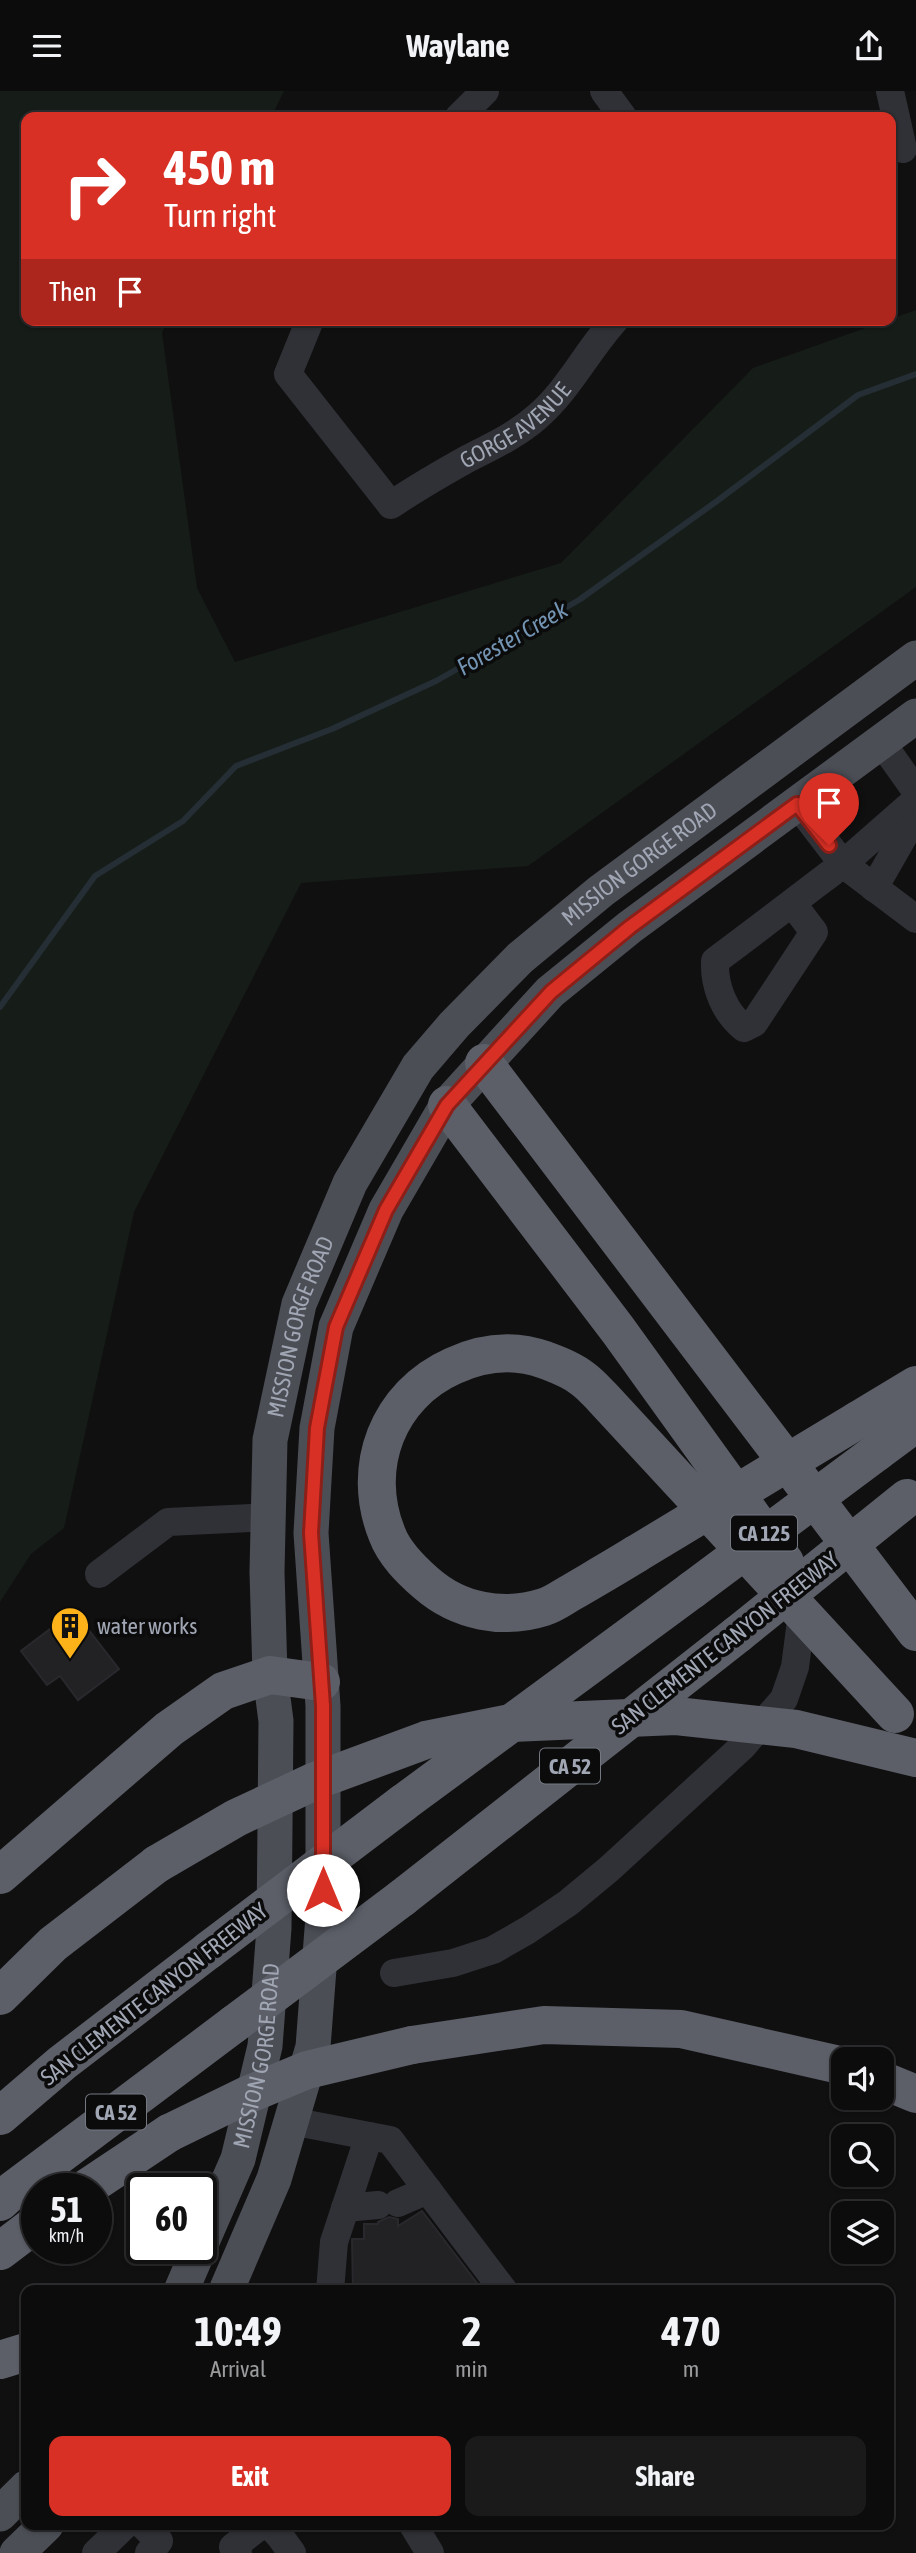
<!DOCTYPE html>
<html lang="en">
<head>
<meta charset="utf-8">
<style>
	:root { --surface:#0c0c0d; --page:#1a1a1b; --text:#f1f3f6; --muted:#9a9b9d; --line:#2c2c2e; --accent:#d93025 }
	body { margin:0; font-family:"Asap Condensed",sans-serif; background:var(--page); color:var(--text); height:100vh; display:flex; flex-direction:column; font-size:26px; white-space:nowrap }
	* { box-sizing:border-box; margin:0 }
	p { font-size:23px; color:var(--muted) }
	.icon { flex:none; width:38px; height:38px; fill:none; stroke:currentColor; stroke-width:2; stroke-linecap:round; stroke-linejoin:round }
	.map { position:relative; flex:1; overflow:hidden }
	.details { position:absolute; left:21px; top:2194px; width:873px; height:245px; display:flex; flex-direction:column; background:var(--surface); border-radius:14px; box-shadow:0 2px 5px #0004,0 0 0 2px var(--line) }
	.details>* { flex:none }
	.guide { position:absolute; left:21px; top:21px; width:875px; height:214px; border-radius:14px; box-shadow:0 2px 5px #0004,0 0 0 2px var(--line); background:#d93025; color:#fff; overflow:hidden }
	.tools { position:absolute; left:831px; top:1956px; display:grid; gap:14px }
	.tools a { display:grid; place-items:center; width:63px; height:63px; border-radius:14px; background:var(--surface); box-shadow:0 2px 5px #0004,0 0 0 2px var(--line); font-size:35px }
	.speed { position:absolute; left:21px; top:2082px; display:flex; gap:14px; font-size:35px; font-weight:700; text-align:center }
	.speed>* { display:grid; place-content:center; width:91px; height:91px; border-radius:50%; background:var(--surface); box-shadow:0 2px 5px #0004,0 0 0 2px var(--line); line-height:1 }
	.speed small { font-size:18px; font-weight:400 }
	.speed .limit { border:4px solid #111; border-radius:10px; background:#fff; color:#111 }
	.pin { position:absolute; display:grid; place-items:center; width:60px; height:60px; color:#fff; margin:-72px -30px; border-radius:50% 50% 50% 0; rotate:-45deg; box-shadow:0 0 7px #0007 }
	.pin .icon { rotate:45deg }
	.me { position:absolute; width:77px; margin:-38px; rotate:0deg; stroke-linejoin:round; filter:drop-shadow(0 0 5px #0008) }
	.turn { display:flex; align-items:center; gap:24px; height:147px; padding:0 28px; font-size:32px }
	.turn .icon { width:91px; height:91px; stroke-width:2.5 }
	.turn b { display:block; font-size:49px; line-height:60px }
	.then { display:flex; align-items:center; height:66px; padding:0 28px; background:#0003; gap:14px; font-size:26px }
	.eta { display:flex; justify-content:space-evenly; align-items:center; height:119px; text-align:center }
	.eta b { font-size:42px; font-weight:700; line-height:49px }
	.primary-button { display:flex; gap:14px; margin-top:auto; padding:14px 28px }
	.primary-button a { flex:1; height:80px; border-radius:14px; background:var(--accent); color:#fff; font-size:28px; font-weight:700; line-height:80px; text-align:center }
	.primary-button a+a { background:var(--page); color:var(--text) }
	header { display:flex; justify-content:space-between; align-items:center; height:91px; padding:0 28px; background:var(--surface); font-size:32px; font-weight:700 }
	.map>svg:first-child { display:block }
	.green { fill:#161c17 }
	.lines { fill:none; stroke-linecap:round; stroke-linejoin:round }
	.stream { stroke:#252e35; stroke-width:6 }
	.building { fill:#222225; stroke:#29292d; stroke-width:2 }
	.minor { stroke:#303136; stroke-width:28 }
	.major { stroke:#4c4e56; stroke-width:35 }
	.highway { stroke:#5c5f68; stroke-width:38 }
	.highway-bridge { stroke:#5c5f68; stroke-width:38 }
	.route-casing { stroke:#8d1f18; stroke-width:18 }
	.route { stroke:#d93025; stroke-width:12 }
	.labels { text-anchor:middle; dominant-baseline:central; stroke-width:7; stroke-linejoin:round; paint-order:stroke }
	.shield { fill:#0b0b0c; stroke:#737881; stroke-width:2 }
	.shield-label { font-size:21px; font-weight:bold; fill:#a0a6b3 }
	.street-label { font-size:23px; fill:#a0a6b3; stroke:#0b0b0c }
	.poi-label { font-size:23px; fill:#a0a6b3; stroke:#0b0b0c; text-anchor:start }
	.water-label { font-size:24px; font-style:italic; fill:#7394b2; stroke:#0b0b0c }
</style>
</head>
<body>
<header><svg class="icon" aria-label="menu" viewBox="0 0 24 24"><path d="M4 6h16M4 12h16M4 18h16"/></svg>Waylane<svg class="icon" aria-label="share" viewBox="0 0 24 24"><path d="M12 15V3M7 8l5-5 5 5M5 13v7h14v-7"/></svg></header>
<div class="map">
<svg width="916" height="2462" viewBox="0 0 916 2462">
	<rect width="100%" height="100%" fill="#101011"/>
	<polygon class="green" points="0,0 284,0 271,26 26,26 26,229 168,229 162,242 197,497 235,571 561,472 753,277 916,219 916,496 528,775 301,792 134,1121 64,1437 31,1463 0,1511"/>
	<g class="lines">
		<polyline class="stream" points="0,916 95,785 183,730 236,675 332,638 436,590 579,509 717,410 858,304 916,283"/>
	</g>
	<g class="building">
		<polygon points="74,1520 119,1578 78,1609 60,1585 47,1594 21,1560"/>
		<polygon points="422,2120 483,2200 353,2200 352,2148 364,2148 364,2133 378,2133 378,2131 389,2126 398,2128 398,2135"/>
	</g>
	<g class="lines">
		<g class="minor">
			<polyline points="604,0 623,26"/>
			<polyline points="890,0 903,58"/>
			<polyline points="459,26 485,0"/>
			<path id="s1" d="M310 229 288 283 391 414C416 397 442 382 469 367 493 355 518 343 538 325 569 298 587 260 615 229"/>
			<polyline points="881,651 916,700"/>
			<polyline points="916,709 843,773 916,828"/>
			<polyline points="874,797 906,741 916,733"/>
			<path d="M792 812 814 841 754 932 744 937C724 921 714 895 715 870 758 838 801 805 843 773L797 713"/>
			<polyline points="99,1483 168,1431 269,1426"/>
			<polyline points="394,1882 453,1872 493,1859 528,1839 568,1812 609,1778 742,1656 784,1608 795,1576 802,1522"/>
			<polyline points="291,2030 390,2049 504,2200"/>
			<polyline points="398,2112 428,2099"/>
			<polyline points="345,2117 378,2114"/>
			<polyline points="330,2200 334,2151 369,2045"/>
			<polyline points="143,2434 159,2450 149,2462"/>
			<polyline points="269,2434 279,2444 292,2462"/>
			<polyline points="413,2434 430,2462"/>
			<polyline points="96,2462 125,2434"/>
			<polyline points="238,2462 233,2456 261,2434"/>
		</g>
		<g class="major">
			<path id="s2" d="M201 2153 238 2068 265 1955 274 1837 276 1630 270 1584 267 1481 270 1349 299 1213 350 1092 418 976 454 934 520 867 601 800 916 567"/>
			<polyline points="181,2200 199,2158"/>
			<polyline points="226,2200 274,2088 313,1956 323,1825 323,1615 311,1442 317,1337 336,1236 386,1119 447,1014 550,901 630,836 916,625"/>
			<polyline points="0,2423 26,2397"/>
			<polyline points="17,2462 46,2434"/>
		</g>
		<g class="highway">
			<polyline points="484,972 916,1541"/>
			<polyline points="447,1014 618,1239 785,1471"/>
			<polyline points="858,1329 916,1294"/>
			<polyline points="877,1361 916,1332"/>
			<path d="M636 1463C615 1476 594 1488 572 1501 563 1506 554 1513 544 1516 503 1529 459 1521 426 1492 410 1478 394 1462 387 1443 360 1376 388 1304 453 1275 483 1261 514 1258 545 1269 558 1274 572 1279 583 1288 590 1293 596 1300 602 1306L895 1623"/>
			<polyline points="403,1712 692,1499"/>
			<polyline points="0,1784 169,1638 223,1600 270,1584 321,1591"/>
			<polyline points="402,1807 738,1543"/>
			<polyline points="0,1905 53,1853 157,1773"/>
			<polyline points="412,1954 544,1934 681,1938 844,1975"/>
			<polyline points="882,1989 916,2003"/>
			<polyline points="0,2025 62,1972 209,1859"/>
			<polyline points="85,2098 169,2042"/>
			<polyline points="0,2111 13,2099 234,1933"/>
			<polyline points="0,2160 37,2132"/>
			<polyline points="0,2269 26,2261"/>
		</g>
		<g class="highway-bridge">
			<polyline points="636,1463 858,1329"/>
			<polyline points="692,1499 877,1361"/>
			<polyline points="738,1543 907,1407"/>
			<polyline points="157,1773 236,1727 315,1690 426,1649 511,1632 676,1625 796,1638 916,1667"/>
			<polyline points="209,1859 403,1712"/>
			<polyline points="234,1933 402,1807"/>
			<polyline points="169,2042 247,2004 307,1979 412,1954"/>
		</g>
	</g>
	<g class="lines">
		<g class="route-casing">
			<polyline id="route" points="323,1799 323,1615 311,1442 317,1337 336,1236 386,1119 447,1014 551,901 630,836 797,713 829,754"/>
		</g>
		<use href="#route" class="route"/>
	</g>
	<defs>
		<g id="building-pin" transform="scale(2.0125)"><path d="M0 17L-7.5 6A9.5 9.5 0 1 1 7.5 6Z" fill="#feb21a" stroke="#0b0b0c"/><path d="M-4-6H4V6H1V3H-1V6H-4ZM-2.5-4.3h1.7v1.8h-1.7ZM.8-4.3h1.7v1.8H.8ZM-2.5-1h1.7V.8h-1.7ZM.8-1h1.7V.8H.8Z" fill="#111"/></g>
	</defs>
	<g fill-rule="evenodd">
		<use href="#building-pin" x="70" y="1535"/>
	</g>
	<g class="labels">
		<g class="shield">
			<rect x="731" y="1424.5" width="66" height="35" rx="5"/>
			<rect x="540" y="1657.5" width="60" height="35" rx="5"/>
			<rect x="86" y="2003.5" width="60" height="35" rx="5"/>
		</g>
		<g class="shield-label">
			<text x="764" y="1442">CA 125</text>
			<text x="570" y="1675">CA 52</text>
			<text x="116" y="2021">CA 52</text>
		</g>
		<g class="street-label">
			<text stroke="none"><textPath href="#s1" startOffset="373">GORGE AVENUE</textPath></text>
			<text stroke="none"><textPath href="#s2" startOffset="1522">MISSION GORGE ROAD</textPath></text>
			<text stroke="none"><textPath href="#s2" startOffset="933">MISSION GORGE ROAD</textPath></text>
			<text transform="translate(725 1552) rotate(-38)">SAN CLEMENTE CANYON FREEWAY</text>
			<text transform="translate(154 1903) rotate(-38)">SAN CLEMENTE CANYON FREEWAY</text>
			<text stroke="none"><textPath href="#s2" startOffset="198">MISSION GORGE ROAD</textPath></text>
		</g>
		<g class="poi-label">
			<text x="97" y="1535">water works</text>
		</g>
		<g class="water-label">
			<text transform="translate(512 547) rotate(-30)">Forester Creek</text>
		</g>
	</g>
</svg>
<div class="tools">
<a><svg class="icon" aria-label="sound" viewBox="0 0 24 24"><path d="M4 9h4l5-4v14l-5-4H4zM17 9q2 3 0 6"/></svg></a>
<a><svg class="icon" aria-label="search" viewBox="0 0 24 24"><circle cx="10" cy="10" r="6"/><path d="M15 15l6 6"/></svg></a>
<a><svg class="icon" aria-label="layers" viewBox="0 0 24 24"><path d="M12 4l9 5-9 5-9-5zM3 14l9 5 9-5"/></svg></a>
</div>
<div class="speed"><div>51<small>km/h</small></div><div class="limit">60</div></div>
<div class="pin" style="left:829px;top:754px;background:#d93025"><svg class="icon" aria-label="arrive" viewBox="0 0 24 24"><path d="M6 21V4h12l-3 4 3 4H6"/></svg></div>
<svg class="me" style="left:323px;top:1799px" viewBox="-20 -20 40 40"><circle r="19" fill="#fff"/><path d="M0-13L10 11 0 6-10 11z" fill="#d93025"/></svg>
<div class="guide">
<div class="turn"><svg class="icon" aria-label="right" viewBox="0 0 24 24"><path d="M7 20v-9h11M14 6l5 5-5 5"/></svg><div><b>450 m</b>Turn right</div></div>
<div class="then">Then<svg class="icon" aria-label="arrive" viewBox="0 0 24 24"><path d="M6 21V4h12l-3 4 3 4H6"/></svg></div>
</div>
<section class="details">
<div class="eta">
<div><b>10:49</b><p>Arrival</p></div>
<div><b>2</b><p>min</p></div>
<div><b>470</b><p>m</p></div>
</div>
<div class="primary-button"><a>Exit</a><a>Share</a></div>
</section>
</div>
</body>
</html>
